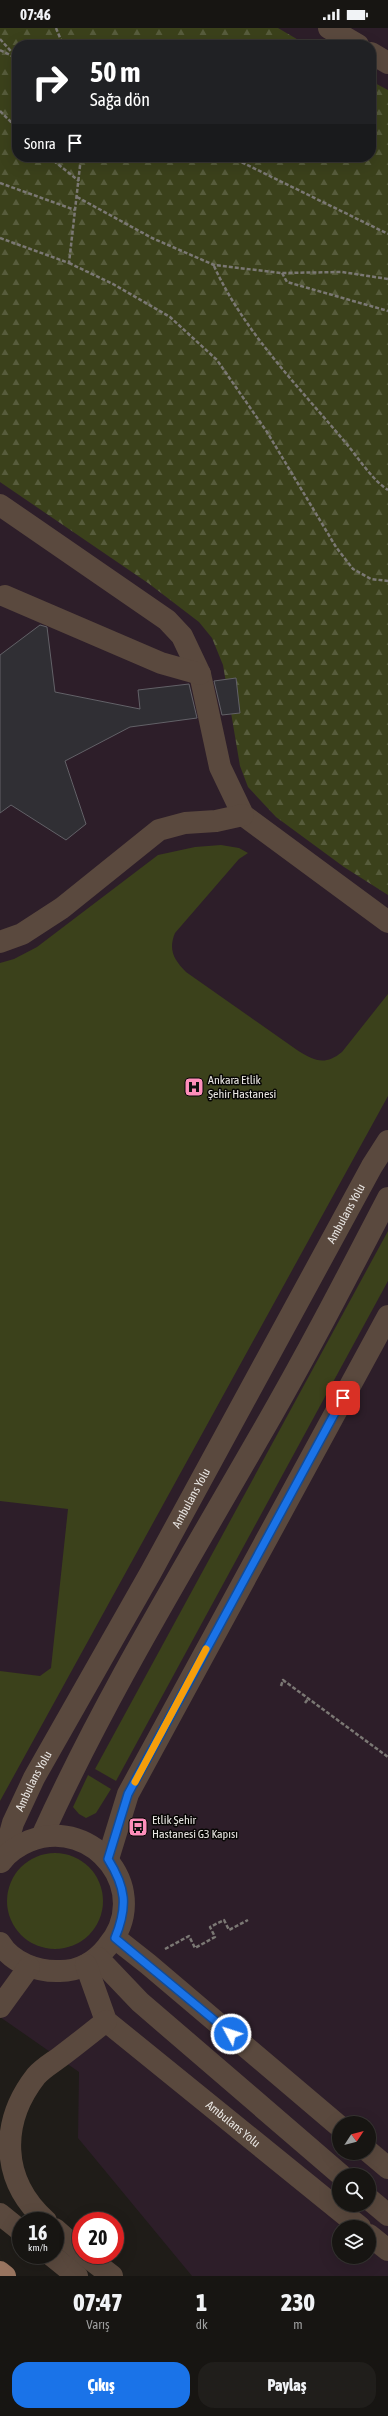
<!DOCTYPE html>
<html lang="tr">
<head>
<meta charset="utf-8">
<style>
	:root { --surface:#171512; --page:#201e1b; --text:#f1f3f6; --muted:#9e9f9f; --line:#363432; --accent:#1a73e8 }
	body { margin:0; font-family:"Asap Condensed",sans-serif; background:var(--page); color:var(--text); height:100vh; display:flex; flex-direction:column; font-size:15px; white-space:nowrap }
	* { box-sizing:border-box; margin:0 }
	p { font-size:13px; color:var(--muted) }
	.icon { flex:none; width:22px; height:22px; fill:none; stroke:currentColor; stroke-width:2; stroke-linecap:round; stroke-linejoin:round }
	.map { position:relative; height:2248px; overflow:hidden }
	.drawer { display:flex; flex-direction:column; background:var(--surface); flex:1 }
	.drawer>* { flex:none }
	.hud { position:absolute; left:12px; top:12px; width:364px; height:122px; border-radius:16px; box-shadow:0 4px 16px #0002,0 0 0 1px var(--line); background:#202124; color:#fff; overflow:hidden }
	.needle { width:26px; rotate:54deg }
	.buttons { position:absolute; left:332px; top:2088px; display:grid; gap:8px }
	.buttons a { display:grid; place-items:center; width:44px; height:44px; border-radius:50%; background:var(--surface); box-shadow:0 4px 16px #0002,0 0 0 1px var(--line); font-size:20px }
	.speed { position:absolute; left:12px; top:2184px; display:flex; gap:8px; font-size:20px; font-weight:700; text-align:center }
	.speed>* { display:grid; place-content:center; width:52px; height:52px; border-radius:50%; background:var(--surface); box-shadow:0 4px 16px #0002,0 0 0 1px var(--line); line-height:1 }
	.speed small { font-size:10px; font-weight:400 }
	.speed .limit { border:6px solid #d22; background:#fff; color:#111 }
	.pin { position:absolute; display:grid; place-items:center; width:34px; height:34px; color:#fff; margin:-17px; border-radius:8px; box-shadow:0 2px 6px #0006 }
	.me { position:absolute; width:44px; margin:-22px; rotate:310deg; stroke-linejoin:round; filter:drop-shadow(0 0 3px #0008) }
	.turn { display:flex; align-items:center; gap:14px; height:84px; padding:0 12px; font-size:18px }
	.turn .icon { width:52px; height:52px; stroke-width:2.5 }
	.turn b { display:block; font-size:28px; line-height:34px }
	.then { display:flex; align-items:center; height:38px; padding:0 12px; background:#0003; gap:8px; font-size:15px }
	.eta { display:flex; justify-content:space-evenly; align-items:center; height:68px; text-align:center }
	.eta b { font-size:24px; font-weight:800; line-height:28px }
	.primary-button { display:flex; gap:8px; margin-top:auto; padding:8px 12px }
	.primary-button a { flex:1; height:46px; border-radius:16px; background:var(--accent); color:#fff; font-size:16px; font-weight:800; line-height:46px; text-align:center }
	.primary-button a+a { background:var(--page); color:var(--text) }
	.status { display:flex; justify-content:space-between; align-items:center; height:28px; padding:0 20px; background:var(--surface); direction:ltr }
	.status svg { height:11px; fill:currentColor }
	.map>svg:first-child { display:block }
	.medical { fill:#2d1e29; fill-rule:evenodd }
	.green { fill:#3b411b }
	.forest { fill:url(#forest-firs) }
	.building { fill:#302f34; stroke:#626167 }
	.lines { fill:none; stroke-linecap:round; stroke-linejoin:round }
	.path { stroke:#7b7874; stroke-width:2.5; stroke-dasharray:4 2; stroke-linecap:butt }
	.minor { stroke:#5a493e; stroke-width:22 }
	.major { stroke:#98745f; stroke-width:22 }
	.route-casing { stroke:#114b97; stroke-width:10 }
	.route { stroke:#1a73e8; stroke-width:7 }
	.slow { stroke:#f59e0b; stroke-width:7 }
	.labels { text-anchor:middle; dominant-baseline:central; stroke-width:3; stroke-linejoin:round; paint-order:stroke }
	.poi-label { font-size:12px; fill:#e9e6e3; stroke:#080705; text-anchor:start }
	.street-label { font-size:12px; fill:#e9e6e3; stroke:#080705 }
</style>
</head>
<body>
<div class="status"><b>07:46</b><svg viewBox="0 0 49 12"><path d="M0 12V9h3v3zM5 12V6h3v6zM10 12V3h3v9zM15 12V0h3v12zM26 1h20v11H26zM47 4h2v5h-2z"/></svg></div>
<div class="map">
<svg width="388" height="2248" viewBox="0 0 388 2248">
	<defs>
		<pattern id="forest-firs" width="22" height="20" patternUnits="userSpaceOnUse"><rect width="22" height="20" fill="#3b411b"/><path d="M5 1l3.5 6h-7zM16 11l3.5 6h-7z" fill="#575c3c"/></pattern>
	</defs>
	<rect width="100%" height="100%" fill="#1f1c18"/>
	<path class="medical" d="M0 0H388V2248H192L78 2110 79 2044 0 1989ZM17 17H371V129H17ZM339 2095H369V2125H339ZM339 2147H369V2177H339ZM339 2199H369V2229H339Z"/>
	<g class="green">
		<path d="M221 817 239 820 248 825 239 831 175 905C168 922 174 932 186 944L297 1022C314 1033 325 1038 342 1024L388 966V1068L0 1773V1643L40 1648 51 1640 68 1481 0 1473V935L14 931 37 919 158 827 195 819Z"/>
		<polygon points="388,1203 388,1253 116,1753 95,1741"/>
		<polygon points="88,1747 111,1761 96,1785 86,1790 79,1786 73,1779"/>
		<circle cx="55" cy="1873" r="48"/>
	</g>
	<polygon class="forest" points="0,0 278,0 307,17 17,17 17,129 371,129 371,53 388,62 388,867 344,839 276,789 248,759 240,738 223,637 212,610 199,594 148,555 0,454"/>
	<g class="building">
		<polygon points="40,597 47,599 55,664 140,681 138,662 189,656 197,690 130,699 65,733 86,796 66,812 11,777 0,785 0,627"/>
		<polygon points="236,650 240,685 222,687 214,653"/>
	</g>
	<g class="lines">
		<g class="path">
			<polyline points="56,0 63,17"/>
			<polyline points="0,11 17,30"/>
			<polyline points="0,22 14,29"/>
			<polyline points="0,83 17,100"/>
			<polyline points="49,129 79,153"/>
			<polyline points="231,129 388,206"/>
			<polyline points="0,155 75,182"/>
			<polyline points="77,169 152,210 214,237 281,245 342,244 388,251"/>
			<polyline points="0,210 69,235 81,129"/>
			<polyline points="69,235 113,256 170,289 217,332 267,404 336,519 353,541 371,551 388,553"/>
			<path d="M214 238C244 304 299 359 345 414 358 429 371 451 388 462"/>
			<polyline points="282,245 287,254 388,283"/>
			<polyline points="281,1658 283,1652 388,1729"/>
			<polyline points="305,1675 308,1671"/>
			<polyline points="165,1921 189,1908 195,1920 215,1909 210,1899 224,1892 229,1902 248,1892"/>
		</g>
		<g class="minor">
			<polyline points="329,0 358,17"/>
			<polyline points="371,25 388,35"/>
			<polyline points="0,477 167,592 182,608 200,646 220,739 243,787 388,894"/>
			<polyline points="5,568 161,635 200,646"/>
			<polyline points="0,914 22,906 62,880 159,802 185,795 216,793 243,787"/>
			<path d="M42 1808C104 1671 183 1542 258 1411 304 1332 346 1251 388 1170"/>
			<path id="s1" d="M3 1831 13 1795 34 1750 151 1544 372 1138 388 1113"/>
			<polyline points="108,1831 128,1766 388,1288"/>
			<polyline points="115,1910 148,1936 339,2098"/>
			<path d="M0 1915C12 1935 38 1944 60 1943 80 1943 95 1934 107 1919 154 1865 95 1787 29 1813 19 1817 7 1825 1 1834"/>
			<polyline points="98,1930 140,1974 341,2147"/>
			<path id="s2" d="M86 1937 106 1993 360 2199"/>
			<polyline points="0,1979 29,1939"/>
			<polyline points="369,2124 388,2140"/>
			<polyline points="369,2171 388,2187"/>
			<polyline points="0,2186 21,2203"/>
			<path d="M46 2193C0 2152 0 2094 36 2048 43 2040 52 2035 60 2029 76 2017 91 2005 106 1993"/>
			<polyline points="55,2201 81,2224"/>
			<polyline points="369,2207 388,2222"/>
			<polyline points="51,2227 77,2248"/>
			<polyline points="85,2227 112,2248"/>
		</g>
		<polyline class="major" points="0,2244 5,2248"/>
	</g>
	<g class="lines">
		<g class="route-casing">
			<path id="route" d="M231 2006 115 1910C128 1878 126 1860 108 1831L128 1766 343 1370"/>
		</g>
		<use href="#route" class="route"/>
		<polyline class="slow" points="135,1754 206,1621"/>
	</g>
	<defs>
		<g id="hospital-square" transform="scale(1)"><rect x="-9" y="-9" width="18" height="18" rx="4" fill="#fe8ebb" stroke="#080705"/><path d="M-5-5h3v3.5h4V-5h3V5h-3V1.5h-4V5h-3Z" fill="#111"/></g>
		<g id="bus-square" transform="scale(1)"><rect x="-9" y="-9" width="18" height="18" rx="4" fill="#fe8ebb" stroke="#080705"/><path d="M-5-6H5V4H4V6H2V4H-2V6H-4V4H-5ZM-3.5-4V0h7V-4ZM-3.5 1.2v1.5H-2V1.2ZM2 1.2v1.5H3.5V1.2Z" fill="#111"/></g>
	</defs>
	<g fill-rule="evenodd">
		<use href="#hospital-square" x="194" y="1059"/>
		<use href="#bus-square" x="138" y="1799"/>
	</g>
	<g class="labels">
		<g class="poi-label">
			<text x="208" y="1052">Ankara Etlik<tspan x="208" dy="14">Şehir Hastanesi</tspan></text>
			<text x="152" y="1792">Etlik Şehir<tspan x="152" dy="14">Hastanesi G3 Kapısı</tspan></text>
		</g>
		<g class="street-label">
			<text stroke="none"><textPath href="#s1" startOffset="732">Ambulans Yolu</textPath></text>
			<text stroke="none"><textPath href="#s1" startOffset="408">Ambulans Yolu</textPath></text>
			<text stroke="none"><textPath href="#s1" startOffset="84">Ambulans Yolu</textPath></text>
			<text stroke="none"><textPath href="#s2" startOffset="223">Ambulans Yolu</textPath></text>
		</g>
	</g>
</svg>
<div class="buttons">
<a><svg class="needle" viewBox="-14 -14 28 28"><path d="M0-13l5 13h-10z" fill="#e53935"/><path d="M0 13l5-13h-10z" fill="#9e9f9f"/></svg></a>
<a><svg class="icon" aria-label="search" viewBox="0 0 24 24"><circle cx="10" cy="10" r="6"/><path d="M15 15l6 6"/></svg></a>
<a><svg class="icon" aria-label="layers" viewBox="0 0 24 24"><path d="M12 4l9 5-9 5-9-5zM3 14l9 5 9-5"/></svg></a>
</div>
<div class="speed"><div>16<small>km/h</small></div><div class="limit">20</div></div>
<div class="pin" style="left:343px;top:1370px;background:#d93025"><svg class="icon" aria-label="arrive" viewBox="0 0 24 24"><path d="M6 21V4h12l-3 4 3 4H6"/></svg></div>
<svg class="me" style="left:231px;top:2006px" viewBox="-20 -20 40 40"><circle r="17" fill="#1a73e8" stroke="#fff" stroke-width="3"/><path d="M0-11L8 9 0 5-8 9z" fill="#fff"/></svg>
<div class="hud">
<div class="turn"><svg class="icon" aria-label="right" viewBox="0 0 24 24"><path d="M7 20v-9h11M14 6l5 5-5 5"/></svg><div><b>50 m</b>Sağa dön</div></div>
<div class="then">Sonra<svg class="icon" aria-label="arrive" viewBox="0 0 24 24"><path d="M6 21V4h12l-3 4 3 4H6"/></svg></div>
</div>
</div>
<section class="drawer">
<div class="eta">
<div><b>07:47</b><p>Varış</p></div>
<div><b>1</b><p>dk</p></div>
<div><b>230</b><p>m</p></div>
</div>
<div class="primary-button"><a>Çıkış</a><a>Paylaş</a></div>
</section>
</body>
</html>
